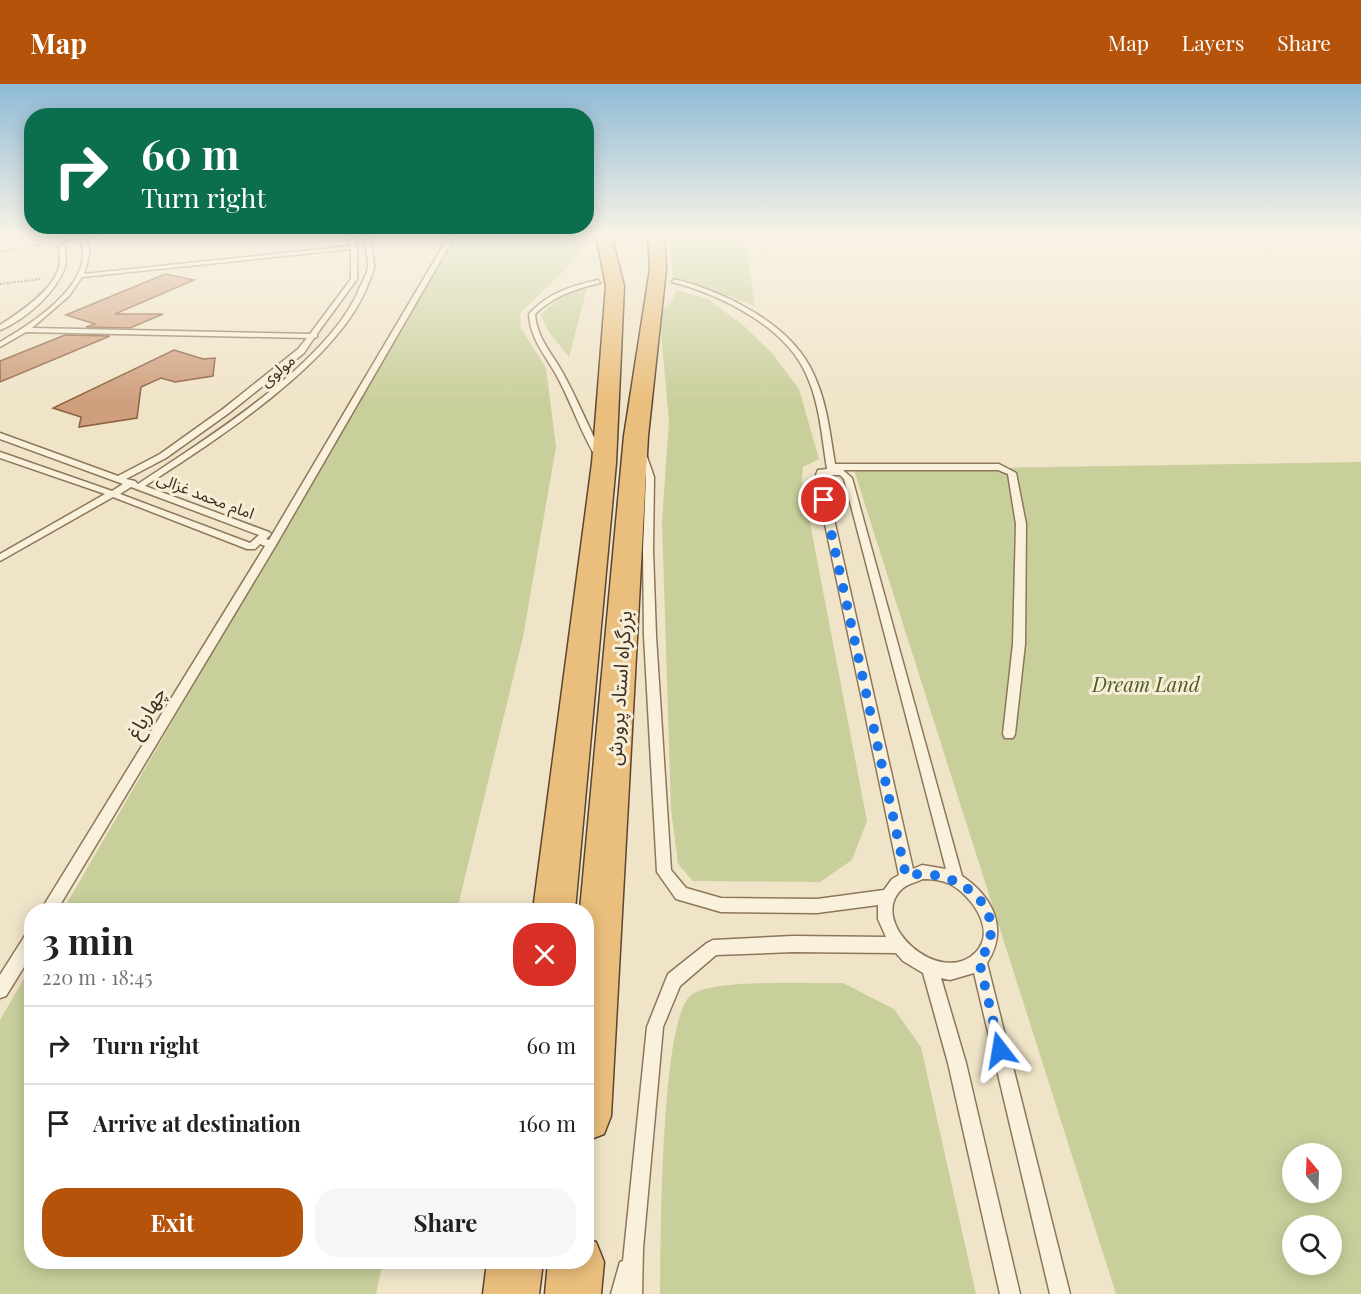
<!DOCTYPE html>
<html lang="en">
<head>
<meta charset="utf-8">
<style>
	:root { --surface:#fff; --page:#f6f6f6; --text:#202124; --muted:#757577; --line:#e0e0e0; --accent:#b45309 }
	body { margin:0; font-family:"Playfair Display","Noto Sans Arabic",serif; background:var(--page); color:var(--text); height:100vh; display:flex; flex-direction:column; font-size:22px; white-space:nowrap }
	* { box-sizing:border-box; margin:0 }
	p { font-size:20px; color:var(--muted) }
	.icon { flex:none; width:33px; height:33px; fill:none; stroke:currentColor; stroke-width:2; stroke-linecap:round; stroke-linejoin:round }
	.map { position:relative; flex:1; overflow:hidden }
	.details { position:absolute; left:24px; top:819px; width:570px; height:366px; display:flex; flex-direction:column; background:var(--surface); border-radius:24px; box-shadow:0 3px 15px #0003 }
	.details>* { flex:none }
	.banner { position:absolute; left:24px; top:24px; width:570px; height:126px; border-radius:24px; box-shadow:0 3px 15px #0003; background:#0b6e4f; color:#fff; overflow:hidden }
	.needle { width:39px; rotate:341deg }
	.fabs { position:absolute; left:1282px; top:1059px; display:grid; gap:12px }
	.fabs a { display:grid; place-items:center; width:60px; height:60px; border-radius:50%; background:var(--surface); box-shadow:0 3px 15px #0003; font-size:30px }
	.pin { position:absolute; display:grid; place-items:center; width:51px; height:51px; color:#fff; margin:-26px; border:3px solid #fff; border-radius:50%; box-shadow:0 2px 6px #0007 }
	.me { position:absolute; width:66px; margin:-33px; rotate:346deg; stroke-linejoin:round; filter:drop-shadow(0 0 4px #0008) }
	.turn { display:flex; align-items:center; gap:21px; height:126px; padding:0 18px; font-size:27px }
	.turn .icon { width:78px; height:78px; stroke-width:2.5 }
	.turn b { display:block; font-size:42px; line-height:51px }
	.round { display:grid; place-items:center; flex:none; width:63px; height:63px; border-radius:24px; background:var(--page) }
	.overview { display:flex; align-items:center; justify-content:space-between; height:102px; padding:0 18px }
	h1 { font-size:36px; font-weight:700; line-height:45px }
	.primary-button { display:flex; gap:12px; margin-top:auto; padding:12px 18px }
	.primary-button a { flex:1; height:69px; border-radius:24px; background:var(--accent); color:#fff; font-size:24px; font-weight:700; line-height:69px; text-align:center }
	.primary-button a+a { background:var(--page); color:var(--text) }
	ul { padding:0; list-style:none }
	li { display:flex; align-items:center; gap:18px; height:78px; padding:0 18px; border-top:2px solid var(--line) }
	li div { flex:1 }
	li b { display:block; font-size:22px }
	li em { font-style:normal }
	header { display:flex; align-items:center; gap:36px; box-sizing:border-box; height:84px; padding:0 30px; background:var(--accent); color:#fff }
	header strong { font-size:28px }
	nav { display:flex; gap:33px; margin-inline-start:auto; font-size:21px }
	.map>svg:first-child { display:block }
	.green { fill:#c9cf9b; fill-rule:evenodd }
	.building { fill:#cf9f7d; stroke:#8d5f41; stroke-width:1.5 }
	.lines { fill:none; stroke-linecap:round; stroke-linejoin:round }
	.service-casing { stroke:#8d765c; stroke-width:3 }
	.trunk-casing { stroke:#5b4430; stroke-width:3 }
	.path { stroke:#8d765c; stroke-width:2; stroke-dasharray:2 1.5; stroke-linecap:butt }
	.service { fill:#faf1dc; fill-rule:evenodd }
	.trunk { fill:#eabe7c; fill-rule:evenodd }
	.route { stroke:#1a73e8; stroke-width:10; stroke-dasharray:0 18 }
	.labels { text-anchor:middle; dominant-baseline:central; stroke-width:6; stroke-linejoin:round; paint-order:stroke }
	.far-street-label { font-size:16px; fill:#3d2e20; stroke:#f7eed8 }
	.park-label { font-size:20px; font-style:italic; fill:#4d5a26; stroke:#f7eed8 }
	.street-label { font-size:20px; fill:#3d2e20; stroke:#f7eed8 }
</style>
</head>
<body>
<header>
<strong>Map</strong>
<nav><a>Map</a><a>Layers</a><a>Share</a></nav>
</header>
<div class="map">
<svg width="1361" height="1210" viewBox="0 0 1361 1210">
	<rect width="100%" height="100%" fill="#f0e4c8"/>
	<g class="green">
		<polygon points="455,150 592,150 563,188 520,229 521,244 546,284 556,363 523,553 457,826 63,826"/>
		<polygon points="669,150 739,150 745,158 755,222 673,192"/>
		<path d="M587 204 569 273 549 248 541 231C555 216 567 209 587 204Z"/>
		<polygon points="677,206 708,215 744,242 772,269 799,305 819,375 803,383 802,397 867,737 852,776 820,798 693,797 678,780 671,725 662,438 669,336 660,239 662,226 671,218"/>
		<path d="M1361 378V1210H1116L854 386ZM1293 1070H1332V1108H1293ZM1293 1142H1332V1180H1293Z"/>
		<polygon points="31,882 32,1178 383,1178 376,1210 0,1210 0,936"/>
		<path d="M843 899 894 925 921 963 976 1210H660C661 1161 660 940 690 912 709 894 813 900 843 899Z"/>
	</g>
	<g class="building">
		<polygon points="165,190 194,196 115,230 163,230 130,244 86,243 95,240 66,231"/>
		<polygon points="65,251 110,252 0,298 0,277"/>
		<polygon points="174,266 203,275 215,274 213,292 175,298 161,294 141,303 137,334 79,343 81,333 53,324"/>
	</g>
	<g class="lines">
		<g class="service-casing">
			<g id="service">
				<path d="M44 150H50L56 155 76 151 75 150H95L85 153 90 168 84 190 351 162 346 150H352L357 163V195L317 250V253L314 254 304 269 229 329 166 374 126 395 135 397 138 400C204 356 331 278 360 203 363 197 368 188 368 182 368 172 365 160 363 150H369C370 160 374 172 374 182 374 188 369 197 367 203 337 279 213 358 145 402L269 448 271 450 266 455 269 456 450 150H456L276 461 57 826H41L265 462 260 460 255 465H247L113 413 0 477V470L105 410 0 374V368L112 407 123 400 0 355V349L118 392 160 370 223 325 298 265 307 254 26 248 0 263V258C33 239 98 198 80 154L59 158 65 164C65 170 67 177 65 183 56 209 25 236 0 246V241C19 229 57 204 60 179 60 174 59 169 59 164ZM351 165V195L310 250 32 244 69 212 82 193ZM131 403 259 451 250 459 120 410Z"/>
				<path d="M674 195C725 208 792 240 814 291 827 319 830 350 835 380H999L1016 389 1026 440 1025 560 1015 650 1013 654H1005L1003 650 1013 560 1016 440 1008 390 998 386H843L852 394 962 792C993 813 1009 845 987 879L1070 1210H1050L974 889 950 896 941 894 966 979 1020 1210H1000L948 979 923 889 903 877 896 869 793 868 716 871 680 902 663 943 643 1164 642 1210H611L620 1178 623 1177 647 943 668 890 707 859 713 856 793 852 886 853 878 835V821L817 829 721 828 676 815 657 788 644 552 643 466 646 393 637 367 638 365 645 367 654 393 653 466 656 552 671 786 686 804 721 814 817 815 884 806 892 795 899 791 815 393 818 386 827 385C822 354 820 321 807 292 787 243 720 210 672 198ZM824 391H840L844 395 946 785 922 781 913 785ZM923 795C932 795 942 796 950 800 971 811 997 846 976 868 940 905 866 838 902 805 907 800 917 798 923 795Z"/>
				<path d="M598 196 600 199C575 205 554 212 535 230 537 256 554 271 565 293 579 319 590 347 604 373L600 376 597 375C582 351 573 323 560 298 549 275 530 257 529 230 548 209 571 202 598 196Z"/>
				<polygon points="32,848 32,870 6,912 0,914 0,891 26,850"/>
			</g>
		</g>
		<g class="trunk-casing">
			<g id="trunk">
				<polygon points="596,150 611,150 624,202 616,379 575,826 533,826 592,379 606,202"/>
				<polygon points="648,150 664,150 666,185 648,352 611,1032 604,1050 586,1057 586,826 580,826 624,352 650,185"/>
				<polygon points="586,1155 596,1158 604,1178 601,1210 545,1210 548,1178 586,1178"/>
				<polygon points="487,1178 543,1178 539,1210 483,1210"/>
			</g>
		</g>
		<g class="path">
			<polyline points="0,168 40,160"/>
			<polyline points="0,200 41,195"/>
		</g>
		<use href="#service" class="service"/>
		<use href="#trunk" class="trunk"/>
	</g>
	<linearGradient id="sky" x2="0" y2="1"><stop stop-color="#8fbad6"/><stop offset="0.47" stop-color="#f8f3e6"/><stop offset="1" stop-color="#f8f3e6" stop-opacity="0"/></linearGradient>
	<rect width="1361" height="319" fill="url(#sky)"/>
	<g class="lines">
		<path class="route" d="M824 416 906 792C957 780 1017 828 979 877L1000 966"/>
	</g>
	<g class="labels">
		<g class="far-street-label">
			<text transform="translate(277 286) rotate(-40)">مولوی</text>
			<text transform="translate(206 411) rotate(21)">امام محمد غزالی</text>
		</g>
		<g class="park-label">
			<text x="1146" y="599">Dream Land</text>
		</g>
		<g class="street-label">
			<text transform="translate(618 604) rotate(-86)">بزرگراه استاد پرورش</text>
			<text transform="translate(145 628) rotate(-59)">چهارباغ</text>
		</g>
	</g>
</svg>
<div class="fabs">
<a><svg class="needle" viewBox="-14 -14 28 28"><path d="M0-13l5 13h-10z" fill="#e53935"/><path d="M0 13l5-13h-10z" fill="#757577"/></svg></a>
<a><svg class="icon" aria-label="search" viewBox="0 0 24 24"><circle cx="10" cy="10" r="6"/><path d="M15 15l6 6"/></svg></a>
</div>
<div class="pin" style="left:824px;top:416px;background:#d93025"><svg class="icon" aria-label="arrive" viewBox="0 0 24 24"><path d="M6 21V4h12l-3 4 3 4H6"/></svg></div>
<svg class="me" style="left:1000px;top:966px" viewBox="-20 -20 40 40"><path d="M0-17L14 15 0 8-14 15z" fill="#1a73e8" stroke="#fff" stroke-width="4"/></svg>
<div class="banner">
<div class="turn"><svg class="icon" aria-label="right" viewBox="0 0 24 24"><path d="M7 20v-9h11M14 6l5 5-5 5"/></svg><div><b>60 m</b>Turn right</div></div>
</div>
<section class="details">
<div class="overview"><div><h1>3 min</h1><p>220 m · 18:45</p></div><a class="round" style="background:#d93025;color:#fff"><svg class="icon" aria-label="close" viewBox="0 0 24 24"><path d="M6 6l12 12M18 6L6 18"/></svg></a></div>
<ul>
<li><svg class="icon" aria-label="right" viewBox="0 0 24 24"><path d="M7 20v-9h11M14 6l5 5-5 5"/></svg><div><b>Turn right</b></div><em>60 m</em></li>
<li><svg class="icon" aria-label="arrive" viewBox="0 0 24 24"><path d="M6 21V4h12l-3 4 3 4H6"/></svg><div><b>Arrive at destination</b></div><em>160 m</em></li>
</ul>
<div class="primary-button"><a>Exit</a><a>Share</a></div>
</section>
</div>
</body>
</html>
